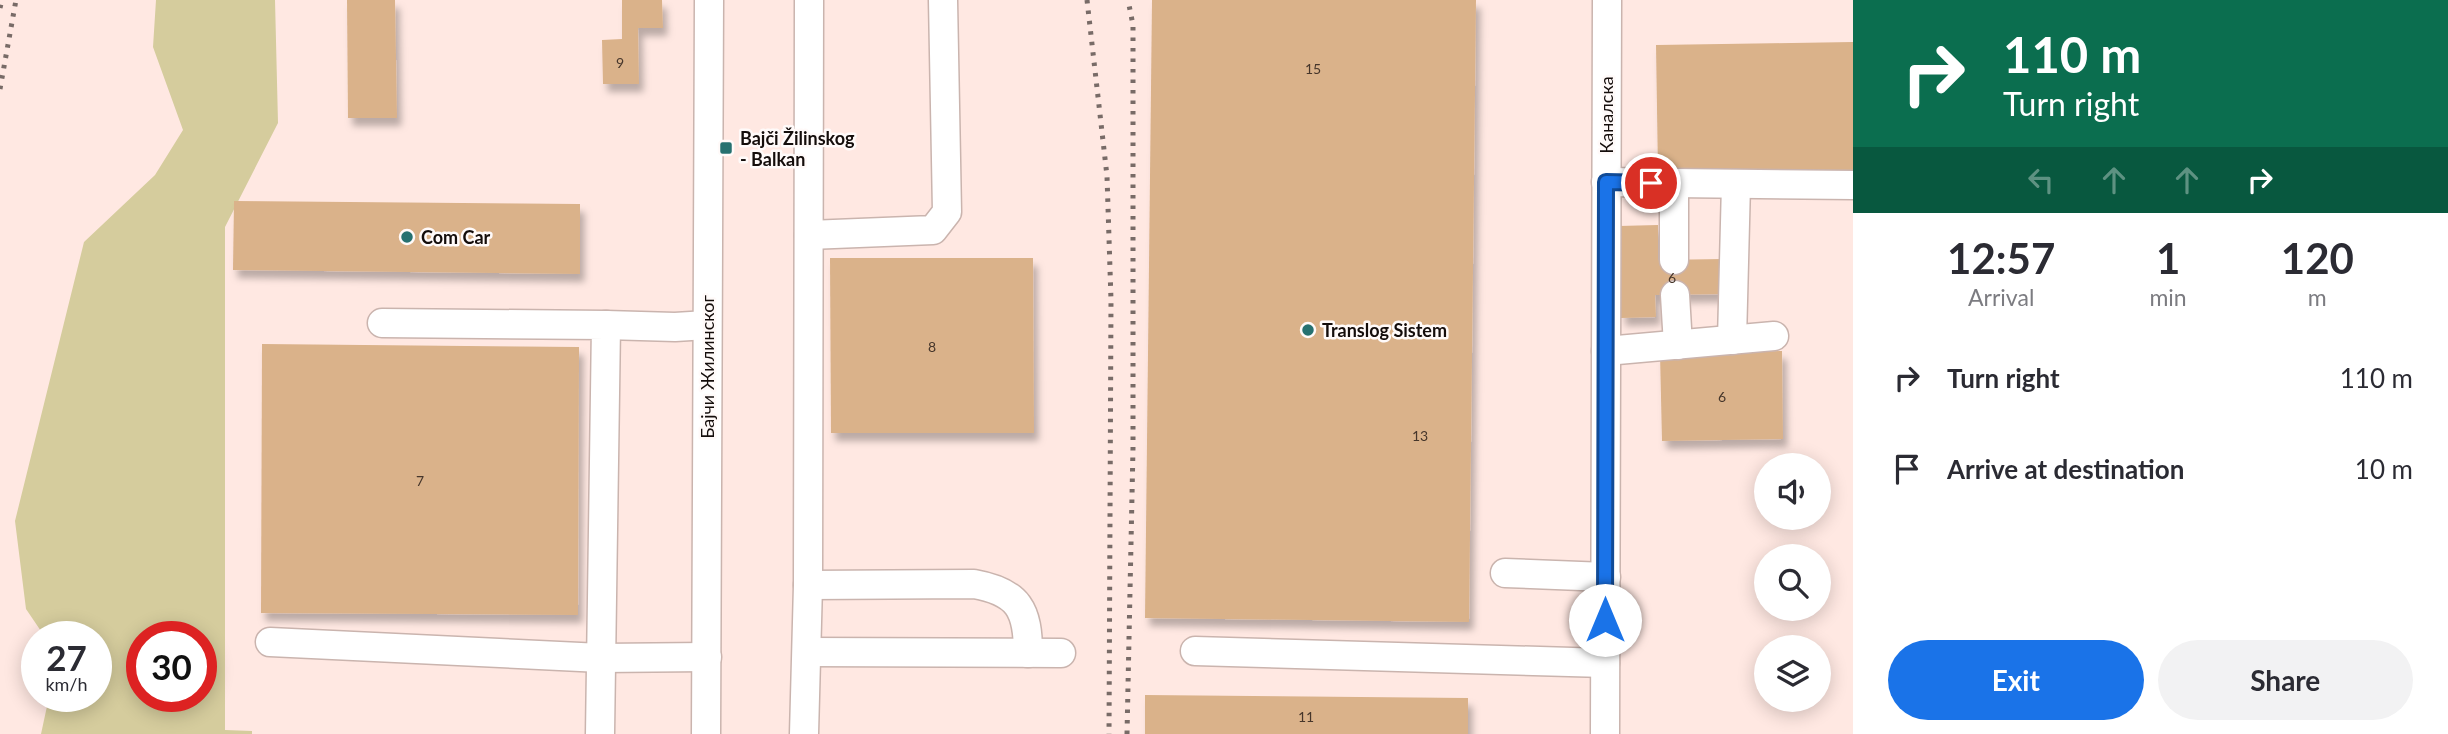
<!DOCTYPE html>
<html lang="en">
<head>
<meta charset="utf-8">
<style>
	:root { --surface:#fff; --page:#f2f2f3; --text:#2b2b33; --muted:#7c7c81; --accent:#1a73e8 }
	body { margin:0; font-family:Lato,sans-serif; background:var(--page); color:var(--text); height:100vh; display:flex; flex-direction:column; font-size:26px; white-space:nowrap }
	* { box-sizing:border-box; margin:0 }
	p { font-size:23px; color:var(--muted) }
	.icon { flex:none; width:38px; height:38px; fill:none; stroke:currentColor; stroke-width:2; stroke-linecap:round; stroke-linejoin:round }
	.map { position:relative; flex:1; overflow:hidden }
	.panel { display:flex; flex-direction:column; background:var(--surface); width:595px }
	.panel>* { flex:none }
	.top-card { background:#0b6e4f; color:#fff; overflow:hidden }
	.controls { position:absolute; left:1754px; top:453px; display:grid; gap:14px }
	.controls a { display:grid; place-items:center; width:77px; height:77px; border-radius:50%; background:var(--surface); box-shadow:0 4px 18px #0003; font-size:35px }
	.speed { position:absolute; left:21px; top:621px; display:flex; gap:14px; font-size:35px; font-weight:700; text-align:center }
	.speed>* { display:grid; place-content:center; width:91px; height:91px; border-radius:50%; background:var(--surface); box-shadow:0 4px 18px #0003; line-height:1 }
	.speed small { font-size:18px; font-weight:400 }
	.speed .limit { border:10px solid #d22; background:#fff; color:#111 }
	.pin { position:absolute; display:grid; place-items:center; width:60px; height:60px; color:#fff; margin:-30px; border:4px solid #fff; border-radius:50%; box-shadow:0 2px 7px #0007 }
	.me { position:absolute; width:77px; margin:-38px; rotate:0deg; stroke-linejoin:round; filter:drop-shadow(0 0 5px #0008) }
	.turn { display:flex; align-items:center; gap:24px; height:147px; padding:0 35px; font-size:32px }
	.turn .icon { width:91px; height:91px; stroke-width:2.5 }
	.turn b { display:block; font-size:49px; line-height:60px }
	.lanes { display:flex; align-items:center; height:66px; padding:0 35px; background:#0003; justify-content:center; gap:35px; direction:ltr }
	.lanes .off { opacity:.35 }
	.eta { display:flex; justify-content:space-evenly; align-items:center; height:119px; text-align:center }
	.eta b { font-size:42px; font-weight:700; line-height:49px }
	.action { display:flex; gap:14px; margin-top:auto; padding:14px 35px }
	.action a { flex:1; height:80px; border-radius:42px; background:var(--accent); color:#fff; font-size:28px; font-weight:700; line-height:80px; text-align:center }
	.action a+a { background:var(--page); color:var(--text) }
	ul { padding:0; list-style:none }
	li { display:flex; align-items:center; gap:21px; height:91px; padding:0 35px }
	li div { flex:1 }
	li b { display:block; font-size:26px }
	li em { font-style:normal }
	main { display:flex; flex:1; min-height:0 }
	.map>svg:first-child { display:block }
	.green { fill:#d5cc9d; fill-rule:evenodd }
	.building { fill:#dab28a; filter:url(#shadow) }
	.lines { fill:none; stroke-linecap:round; stroke-linejoin:round }
	.minor-casing { stroke:#cab4ae; stroke-width:31 }
	.minor { stroke:#fff; stroke-width:28 }
	.rail { stroke:#786b67; stroke-width:5; stroke-dasharray:3.5 7; stroke-linecap:butt }
	.route-casing { stroke:#114b97; stroke-width:18 }
	.route { stroke:#1a73e8; stroke-width:12 }
	.poi-dot { fill:#267170; stroke:#fffaf9; stroke-width:2.5 }
	.labels { text-anchor:middle; dominant-baseline:central; stroke-width:5; stroke-linejoin:round; paint-order:stroke }
	.number-label { font-size:14px; fill:#46362b }
	.street-label { font-size:18px; fill:#140d0b; stroke:#fffaf9 }
	.poi-label { font-size:18px; font-weight:bold; fill:#140d0b; stroke:#fffaf9; text-anchor:start }
</style>
</head>
<body>
<main>
<div class="map">
<svg width="1853" height="734" viewBox="0 0 1853 734">
	<defs>
		<filter id="shadow"><feDropShadow dx="4.5" dy="8" stdDeviation="3.5" flood-color="#0004"/></filter>
	</defs>
	<rect width="100%" height="100%" fill="#ffe8e2"/>
	<path class="green" d="M156 0H275L278 123 225 227V730L252 731V734H41L49 697 96 696V637H45L26 609 15 521 84 242 155 175 183 130 153 47ZM142 637H201V696H142Z"/>
	<g class="building">
		<polygon points="347,0 395,0 397,118 348,118"/>
		<polygon points="622,0 662,0 663,28 638,28 639,84 603,84 602,40 622,39"/>
		<polygon points="1152,0 1476,0 1469,622 1145,618"/>
		<polygon points="1853,42 1853,170 1658,172 1656,45"/>
		<polygon points="234,201 580,204 580,274 233,270"/>
		<polygon points="1658,225 1658,260 1723,259 1724,294 1655,295 1656,317 1621,318 1619,226"/>
		<polygon points="830,258 1033,258 1034,433 831,433"/>
		<polygon points="262,344 579,347 578,615 261,613"/>
		<polygon points="1782,351 1783,439 1662,441 1660,353"/>
		<polygon points="1145,695 1468,698 1468,734 1145,734"/>
	</g>
	<g class="lines">
		<g class="minor-casing">
			<g id="minor">
				<polyline points="1606,182 1674,183 1674,260"/>
				<polyline points="1674,183 1853,185"/>
				<polyline points="809,235 933,230 947,212 943,0"/>
				<polyline points="1675,295 1678,345"/>
				<polyline points="382,323 606,325 600,734"/>
				<polyline points="606,325 675,327 707,325"/>
				<polyline points="1732,340 1736,184"/>
				<polyline points="1606,351 1774,336"/>
				<polyline points="1505,573 1606,577"/>
				<path d="M808 585 974 584C1019 592 1028 610 1028 653"/>
				<polyline points="270,642 601,658 707,657"/>
				<polyline points="1195,651 1605,663"/>
				<polyline points="807,652 1061,653"/>
				<polyline points="706,734 709,0"/>
				<polyline points="804,734 808,585 809,0"/>
				<polyline points="1605,734 1607,0"/>
			</g>
		</g>
		<use href="#minor" class="minor"/>
		<g class="rail">
			<polyline points="1087,0 1107,176 1111,300 1109,734"/>
			<polyline points="0,8 2,0"/>
			<polyline points="0,89 16,0"/>
			<polyline points="1127,734 1133,448 1133,25 1128,0"/>
		</g>
	</g>
	<g class="lines">
		<g class="route-casing">
			<polyline id="route" points="1605,620 1606,182 1651,183"/>
		</g>
		<use href="#route" class="route"/>
	</g>
	<g class="poi-dot">
		<rect x="719" y="141" width="14" height="14" rx="3.5"/>
		<circle cx="407" cy="237" r="7"/>
		<circle cx="1308" cy="330" r="7"/>
	</g>
	<g class="labels">
		<g class="number-label">
			<text x="620" y="62">9</text>
			<text x="1313" y="68">15</text>
			<text x="1672" y="277">6</text>
			<text x="932" y="346">8</text>
			<text x="1722" y="396">6</text>
			<text x="1420" y="435">13</text>
			<text x="420" y="480">7</text>
			<text x="1306" y="716">11</text>
		</g>
		<g class="street-label">
			<text transform="translate(1606 115) rotate(-90)">Каналска</text>
			<text transform="translate(707 367) rotate(-90)">Бајчи Жилинског</text>
		</g>
		<g class="poi-label">
			<text x="740" y="138">Bajči Žilinskog<tspan x="740" dy="21">- Balkan</tspan></text>
			<text x="421" y="237">Com Car</text>
			<text x="1322" y="330">Translog Sistem</text>
		</g>
	</g>
</svg>
<div class="controls">
<a><svg class="icon" aria-label="sound" viewBox="0 0 24 24"><path d="M4 9h4l5-4v14l-5-4H4zM17 9q2 3 0 6"/></svg></a>
<a><svg class="icon" aria-label="search" viewBox="0 0 24 24"><circle cx="10" cy="10" r="6"/><path d="M15 15l6 6"/></svg></a>
<a><svg class="icon" aria-label="layers" viewBox="0 0 24 24"><path d="M12 4l9 5-9 5-9-5zM3 14l9 5 9-5"/></svg></a>
</div>
<div class="speed"><div>27<small>km/h</small></div><div class="limit">30</div></div>
<div class="pin" style="left:1651px;top:183px;background:#d93025"><svg class="icon" aria-label="arrive" viewBox="0 0 24 24"><path d="M6 21V4h12l-3 4 3 4H6"/></svg></div>
<svg class="me" style="left:1605px;top:620px" viewBox="-20 -20 40 40"><circle r="19" fill="#fff"/><path d="M0-13L10 11 0 6-10 11z" fill="#1a73e8"/></svg>
</div>
<section class="panel">
<div class="top-card">
<div class="turn"><svg class="icon" aria-label="right" viewBox="0 0 24 24"><path d="M7 20v-9h11M14 6l5 5-5 5"/></svg><div><b>110 m</b>Turn right</div></div>
<div class="lanes"><svg class="icon off" aria-label="left" viewBox="0 0 24 24"><path d="M17 20v-9H6M10 6l-5 5 5 5"/></svg><svg class="icon off" aria-label="ahead" viewBox="0 0 24 24"><path d="M12 20V5M6 11l6-6 6 6"/></svg><svg class="icon off" aria-label="ahead" viewBox="0 0 24 24"><path d="M12 20V5M6 11l6-6 6 6"/></svg><svg class="icon" aria-label="right" viewBox="0 0 24 24"><path d="M7 20v-9h11M14 6l5 5-5 5"/></svg></div>
</div>
<div class="eta">
<div><b>12:57</b><p>Arrival</p></div>
<div><b>1</b><p>min</p></div>
<div><b>120</b><p>m</p></div>
</div>
<ul>
<li><svg class="icon" aria-label="right" viewBox="0 0 24 24"><path d="M7 20v-9h11M14 6l5 5-5 5"/></svg><div><b>Turn right</b></div><em>110 m</em></li>
<li><svg class="icon" aria-label="arrive" viewBox="0 0 24 24"><path d="M6 21V4h12l-3 4 3 4H6"/></svg><div><b>Arrive at destination</b></div><em>10 m</em></li>
</ul>
<div class="action"><a>Exit</a><a>Share</a></div>
</section>
</main>
</body>
</html>
